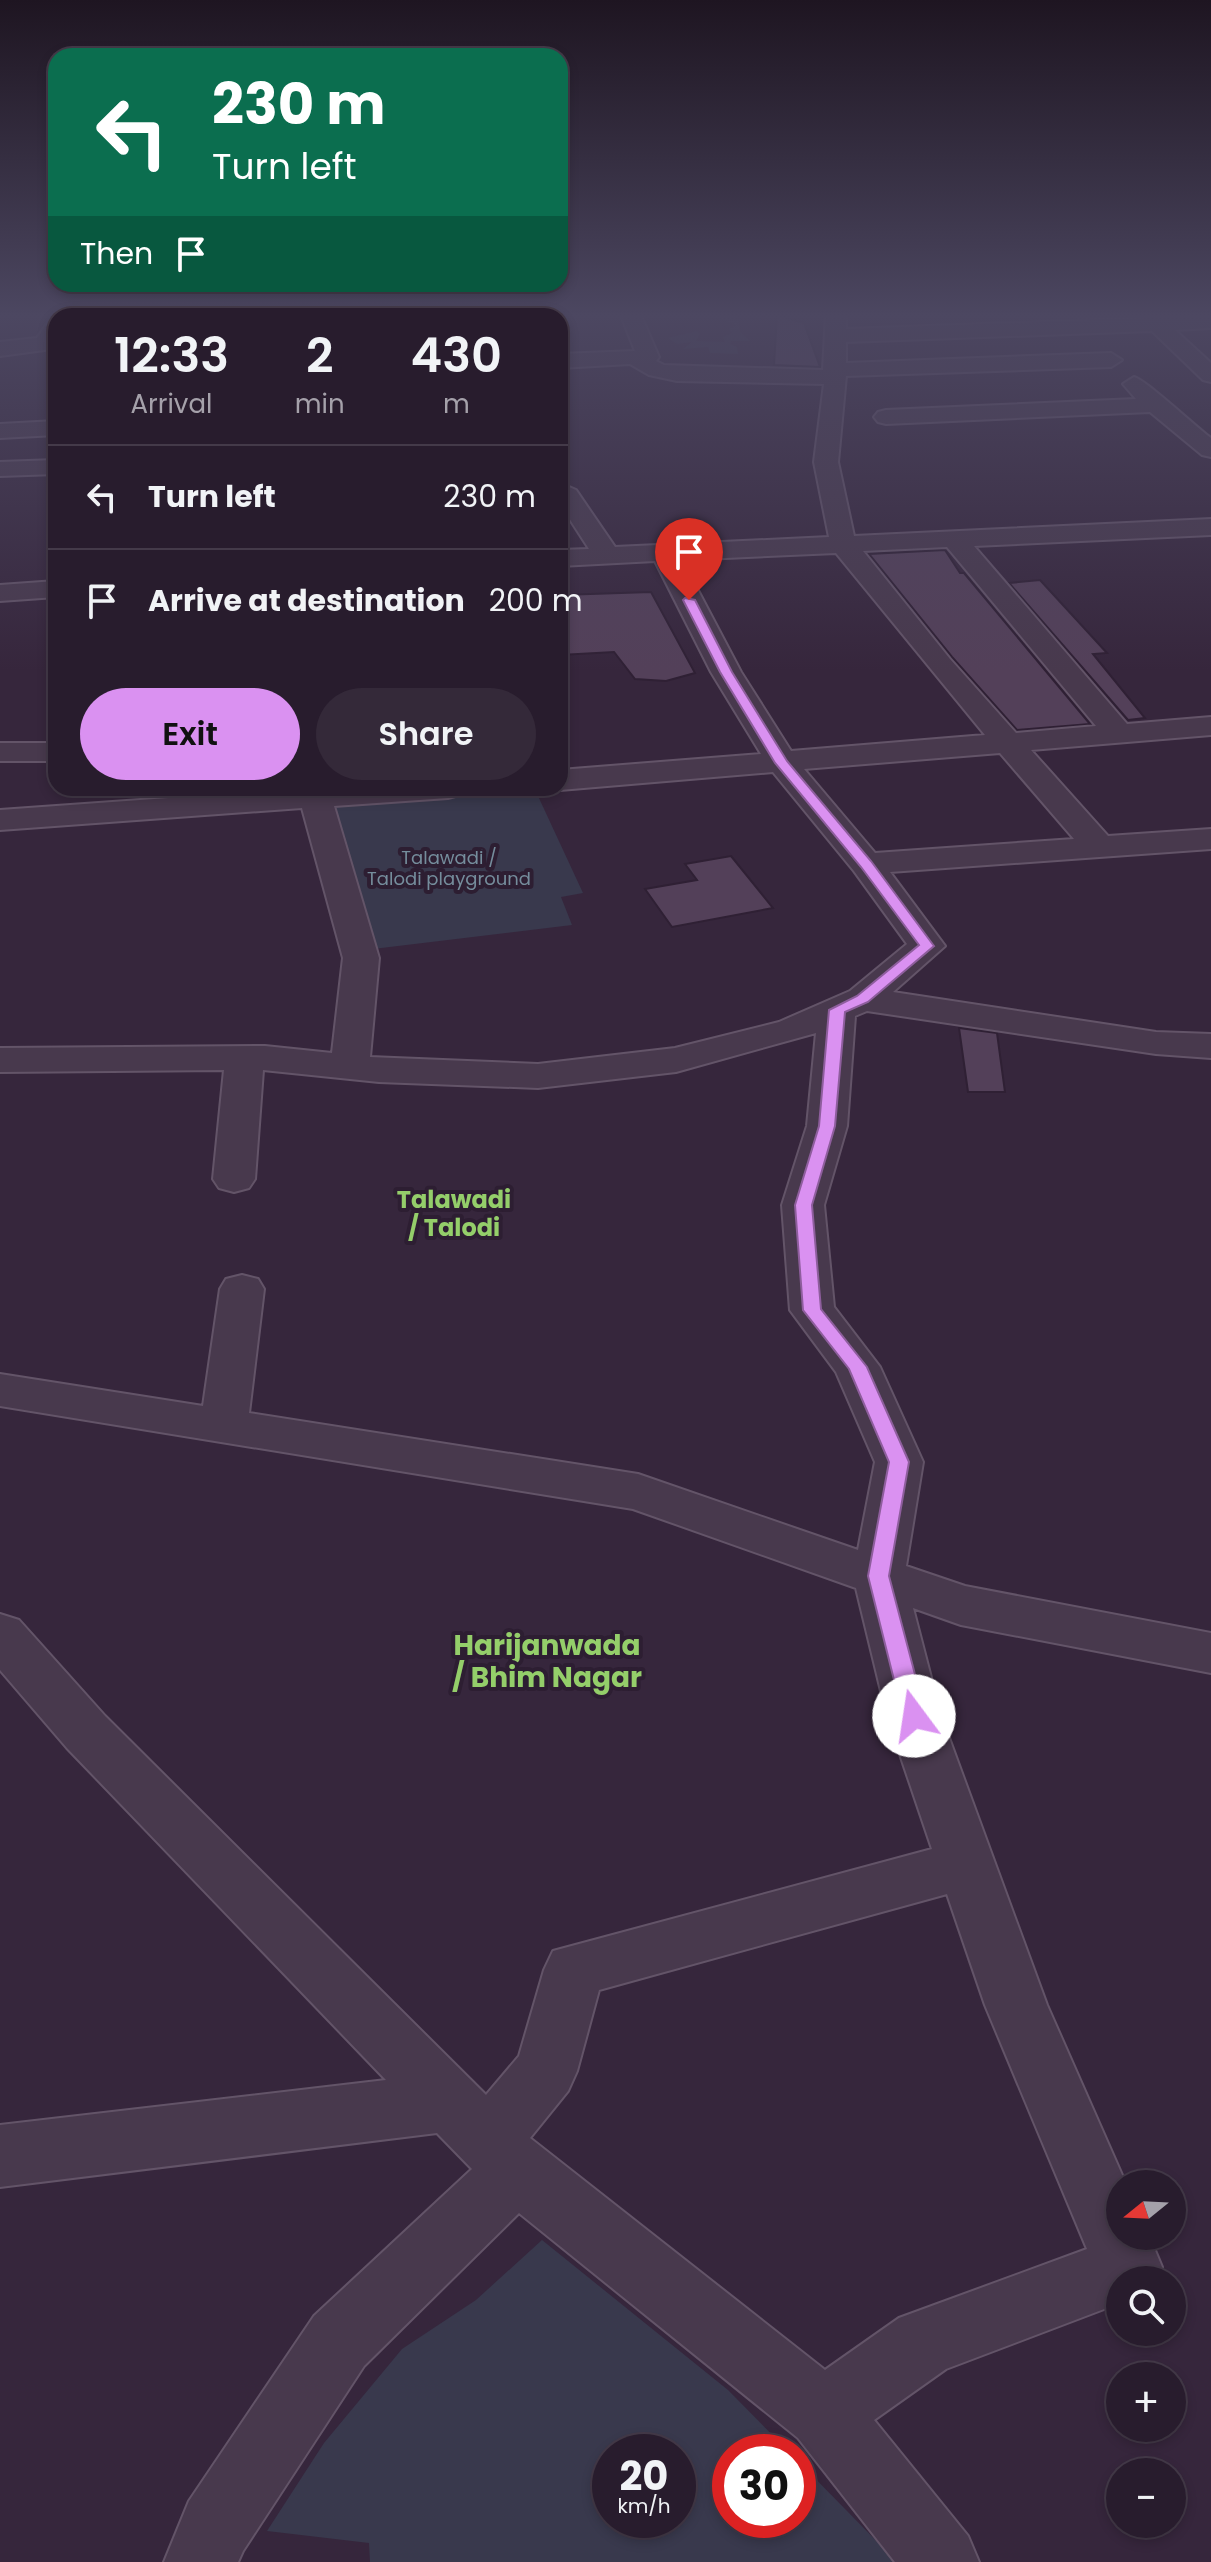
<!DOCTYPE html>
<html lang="en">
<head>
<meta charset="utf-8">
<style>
	:root { --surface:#281c2d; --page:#342939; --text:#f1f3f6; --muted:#a5a1aa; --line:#443a49; --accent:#da91f1 }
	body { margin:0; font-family:Poppins,sans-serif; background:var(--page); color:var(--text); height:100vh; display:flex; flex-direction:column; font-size:30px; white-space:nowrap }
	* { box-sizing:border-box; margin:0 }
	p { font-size:26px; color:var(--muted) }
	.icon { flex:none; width:44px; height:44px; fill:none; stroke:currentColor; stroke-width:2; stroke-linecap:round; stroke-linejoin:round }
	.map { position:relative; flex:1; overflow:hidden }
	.drawer { position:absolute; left:48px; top:308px; width:520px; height:488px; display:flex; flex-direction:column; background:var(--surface); border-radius:24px; box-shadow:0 4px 12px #0003,0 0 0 2px var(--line) }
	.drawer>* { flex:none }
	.guide { position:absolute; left:48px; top:48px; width:520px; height:244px; border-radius:24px; box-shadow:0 4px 12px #0003,0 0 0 2px var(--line); background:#0b6e4f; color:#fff; overflow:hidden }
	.needle { width:52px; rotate:252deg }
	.tools { position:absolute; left:1106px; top:2170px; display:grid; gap:16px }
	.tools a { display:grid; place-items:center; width:80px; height:80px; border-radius:50%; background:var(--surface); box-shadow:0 4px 12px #0003,0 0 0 2px var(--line); font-size:40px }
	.speed { position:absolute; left:592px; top:2434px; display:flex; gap:16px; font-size:40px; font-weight:700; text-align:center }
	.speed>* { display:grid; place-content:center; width:104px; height:104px; border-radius:50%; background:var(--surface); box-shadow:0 4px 12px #0003,0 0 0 2px var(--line); line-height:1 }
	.speed small { font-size:20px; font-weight:400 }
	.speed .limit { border:12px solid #d22; background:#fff; color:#111 }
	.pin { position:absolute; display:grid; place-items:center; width:68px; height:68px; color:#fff; margin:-82px -34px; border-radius:50% 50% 50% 0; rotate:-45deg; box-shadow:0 0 8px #0007 }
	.pin .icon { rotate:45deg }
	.me { position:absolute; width:88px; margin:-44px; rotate:346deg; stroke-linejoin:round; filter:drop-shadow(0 0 6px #0008) }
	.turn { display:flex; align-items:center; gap:28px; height:168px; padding:0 32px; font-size:36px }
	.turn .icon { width:104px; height:104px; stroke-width:2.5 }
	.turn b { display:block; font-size:56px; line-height:68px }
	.then { display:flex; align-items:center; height:76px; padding:0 32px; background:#0003; gap:16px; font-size:30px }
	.eta { display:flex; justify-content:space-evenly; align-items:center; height:136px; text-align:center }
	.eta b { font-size:48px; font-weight:600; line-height:56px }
	.primary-button { display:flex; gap:16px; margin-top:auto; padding:16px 32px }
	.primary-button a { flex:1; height:92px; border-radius:48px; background:var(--accent); color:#111; font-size:32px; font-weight:600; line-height:92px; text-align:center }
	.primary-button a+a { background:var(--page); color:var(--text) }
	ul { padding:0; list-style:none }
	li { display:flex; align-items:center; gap:24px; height:104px; padding:0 32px; border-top:2px solid var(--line) }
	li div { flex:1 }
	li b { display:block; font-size:30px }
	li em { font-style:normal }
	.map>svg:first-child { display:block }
	.green { fill:#39394d; fill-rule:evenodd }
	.building { fill:#534059; stroke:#2f2034; stroke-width:2 }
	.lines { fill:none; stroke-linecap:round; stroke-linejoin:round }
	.minor-casing { stroke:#635468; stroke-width:4 }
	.minor { fill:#48394d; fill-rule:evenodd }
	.route { fill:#da91f1; stroke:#8e5e9d; stroke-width:2 }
	.labels { text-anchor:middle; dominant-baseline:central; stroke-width:8; stroke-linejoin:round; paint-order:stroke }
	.far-park-label { font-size:18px; fill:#758d9c; stroke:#2d1e32 }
	.neighbourhood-label { font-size:24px; font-weight:bold; fill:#94ce6a; stroke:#2d1e32 }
	.near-neighbourhood-label { font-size:28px; font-weight:bold; fill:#94ce6a; stroke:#2d1e32 }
</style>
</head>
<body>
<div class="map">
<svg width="1211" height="2562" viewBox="0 0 1211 2562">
	<rect width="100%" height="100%" fill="#36263c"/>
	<g class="green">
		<polygon points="726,313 737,313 740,332 750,341 731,341 730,344 737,347 738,354 710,353 708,347 683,349 692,342 677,344 668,338 697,331 700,334 696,341 725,342 723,337 732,333 729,329 736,325 720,319"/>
		<polygon points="509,788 514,798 538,796 583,893 561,897 572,925 373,949 334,805"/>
		<path d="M542 2240 728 2390 789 2452H730V2520H798V2461L897 2562H370L369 2543 267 2531 324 2443 402 2349 476 2300ZM610 2452H678V2520H610Z"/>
	</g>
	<g class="building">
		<polygon points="777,315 804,323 820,367 774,365"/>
		<polygon points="945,550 960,573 964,573 1090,724 1017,730 952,657 869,554"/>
		<polygon points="1040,580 1107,653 1093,654 1145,718 1128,720 1009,583"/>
		<polygon points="651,592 695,673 666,681 635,679 614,652 560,655 560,595"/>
		<polygon points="731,856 773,908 672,927 645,889 697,880 685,864"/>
		<polygon points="959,1028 997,1033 1005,1092 968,1092"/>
	</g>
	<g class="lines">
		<g class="minor-casing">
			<g id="minor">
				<polygon points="93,313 128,313 126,316 91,316"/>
				<polygon points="238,313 285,313 283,316 237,316"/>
				<polygon points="367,313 388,313 390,316 369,316"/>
				<polygon points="469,313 518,313 516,316 467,316"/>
				<path d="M620 313H640L659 357 656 361 664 365 823 370 826 313H846V329L1211 316V328L1175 330 1211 363V382L1203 380 1152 331 846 342V363L1111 353 1122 360 1111 367 846 376 838 462 854 536 1211 519V535L974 546 1127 724 1211 717V735L1031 750 1108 836 1211 829V849L890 872 945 946 893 992 1156 1032 1211 1034V1058L1156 1054 867 1011 855 1016 847 1126 824 1205 834 1307 880 1367 923 1462 906 1566 965 1586 1211 1633V1673L961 1625 913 1608 941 1716 1047 2005 1126 2184H1120V2236H1149L1162 2267 1156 2280H1120V2303L946 2369 874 2420 968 2536 979 2562H895L798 2438 519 2213 364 2366 243 2551 238 2562H164L189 2501 314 2316 472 2169 437 2133 0 2187V2125L386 2080 67 1748 0 1670V1614L19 1620 105 1716 486 2095 519 2056 544 1970 553 1951 932 1849 887 1716 856 1588 633 1509 0 1406V1374L203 1406 220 1289 226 1279 242 1275 258 1279 264 1289 249 1413 638 1474 858 1550 875 1462 836 1372 790 1310 782 1205 807 1126 816 1033 676 1072 538 1088 379 1082 263 1070 255 1179 249 1188 234 1192 219 1188 213 1179 224 1070 0 1072V1048L265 1046 332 1053 343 958 302 808 0 830V810L279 790 278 788H464L459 795 448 798 334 806 379 958 370 1057 538 1064 675 1048 779 1022 850 991 907 944 854 871 773 772 560 790 554 788H560V770L761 754 711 672 655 561 560 566V550L589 549 560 504V483L576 490 615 547 829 537 814 462 824 384 677 381 649 375 630 364 560 368V354L635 351ZM947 547 1096 726 1016 733 950 659 863 551ZM836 553 985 735 791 751 741 672 682 560ZM1000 753 1074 839 875 853 804 769ZM947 1894 985 2005 1087 2249 899 2318 825 2370 530 2138 568 2091 577 2071 599 1990Z"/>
				<polygon points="56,319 56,342 52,349 0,356 0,342 37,338 49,321"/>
				<path d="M1134 377C1146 380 1196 427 1211 438V457L1202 455 1150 412 886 424 878 422 874 417 878 412 886 410 1136 399 1123 384Z"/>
				<polygon points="56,421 56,435 0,438 0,424"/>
				<polygon points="56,460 56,474 0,476 0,462"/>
				<polygon points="56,581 56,597 0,601 0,585"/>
				<rect x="0" y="743" width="56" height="18"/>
			</g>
		</g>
		<use href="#minor" class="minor"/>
	</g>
	<linearGradient id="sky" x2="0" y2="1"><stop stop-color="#1e1521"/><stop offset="0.47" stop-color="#4c4761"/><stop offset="1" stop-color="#4c4761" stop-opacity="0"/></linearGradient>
	<rect width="1211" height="671" fill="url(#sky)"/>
	<polygon class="route" points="685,598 695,600 732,672 787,761 871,861 934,946 868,1002 845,1012 835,1126 812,1205 821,1309 867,1367 909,1462 889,1576 926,1716 922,1723 914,1725 906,1723 903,1716 868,1576 889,1462 849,1369 803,1310 795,1205 819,1126 829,1010 857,996 919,945 861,867 775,763 720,672 683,600"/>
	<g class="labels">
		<g class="far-park-label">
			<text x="449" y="857">Talawadi /<tspan x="449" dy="21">Talodi playground</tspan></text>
		</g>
		<g class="neighbourhood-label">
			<text x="454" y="1199">Talawadi<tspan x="454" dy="28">/ Talodi</tspan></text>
		</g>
		<g class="near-neighbourhood-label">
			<text x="547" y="1645">Harijanwada<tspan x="547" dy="32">/ Bhim Nagar</tspan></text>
		</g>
	</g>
</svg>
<div class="tools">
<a><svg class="needle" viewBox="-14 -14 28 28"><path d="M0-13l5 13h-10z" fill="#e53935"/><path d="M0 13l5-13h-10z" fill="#a5a1aa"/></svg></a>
<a><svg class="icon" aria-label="search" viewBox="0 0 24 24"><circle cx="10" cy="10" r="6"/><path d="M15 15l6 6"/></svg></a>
<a>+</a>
<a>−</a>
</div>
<div class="speed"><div>20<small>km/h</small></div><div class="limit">30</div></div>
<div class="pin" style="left:689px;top:600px;background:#d93025"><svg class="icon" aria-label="arrive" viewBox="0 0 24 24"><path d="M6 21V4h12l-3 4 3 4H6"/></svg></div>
<svg class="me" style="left:914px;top:1716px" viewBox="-20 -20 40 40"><circle r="19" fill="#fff"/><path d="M0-13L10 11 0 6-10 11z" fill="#da91f1"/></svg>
<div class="guide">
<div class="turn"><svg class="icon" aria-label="left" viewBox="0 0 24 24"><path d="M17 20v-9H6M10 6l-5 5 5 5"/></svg><div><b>230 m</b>Turn left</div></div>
<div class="then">Then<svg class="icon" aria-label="arrive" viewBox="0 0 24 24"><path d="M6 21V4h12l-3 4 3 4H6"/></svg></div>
</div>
<section class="drawer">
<div class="eta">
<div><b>12:33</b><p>Arrival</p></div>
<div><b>2</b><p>min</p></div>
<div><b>430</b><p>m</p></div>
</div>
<ul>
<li><svg class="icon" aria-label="left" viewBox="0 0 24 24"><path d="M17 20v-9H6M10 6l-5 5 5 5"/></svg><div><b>Turn left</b></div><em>230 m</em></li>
<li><svg class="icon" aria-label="arrive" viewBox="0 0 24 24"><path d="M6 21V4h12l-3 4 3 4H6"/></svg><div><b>Arrive at destination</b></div><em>200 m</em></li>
</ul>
<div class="primary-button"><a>Exit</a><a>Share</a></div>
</section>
</div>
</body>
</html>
